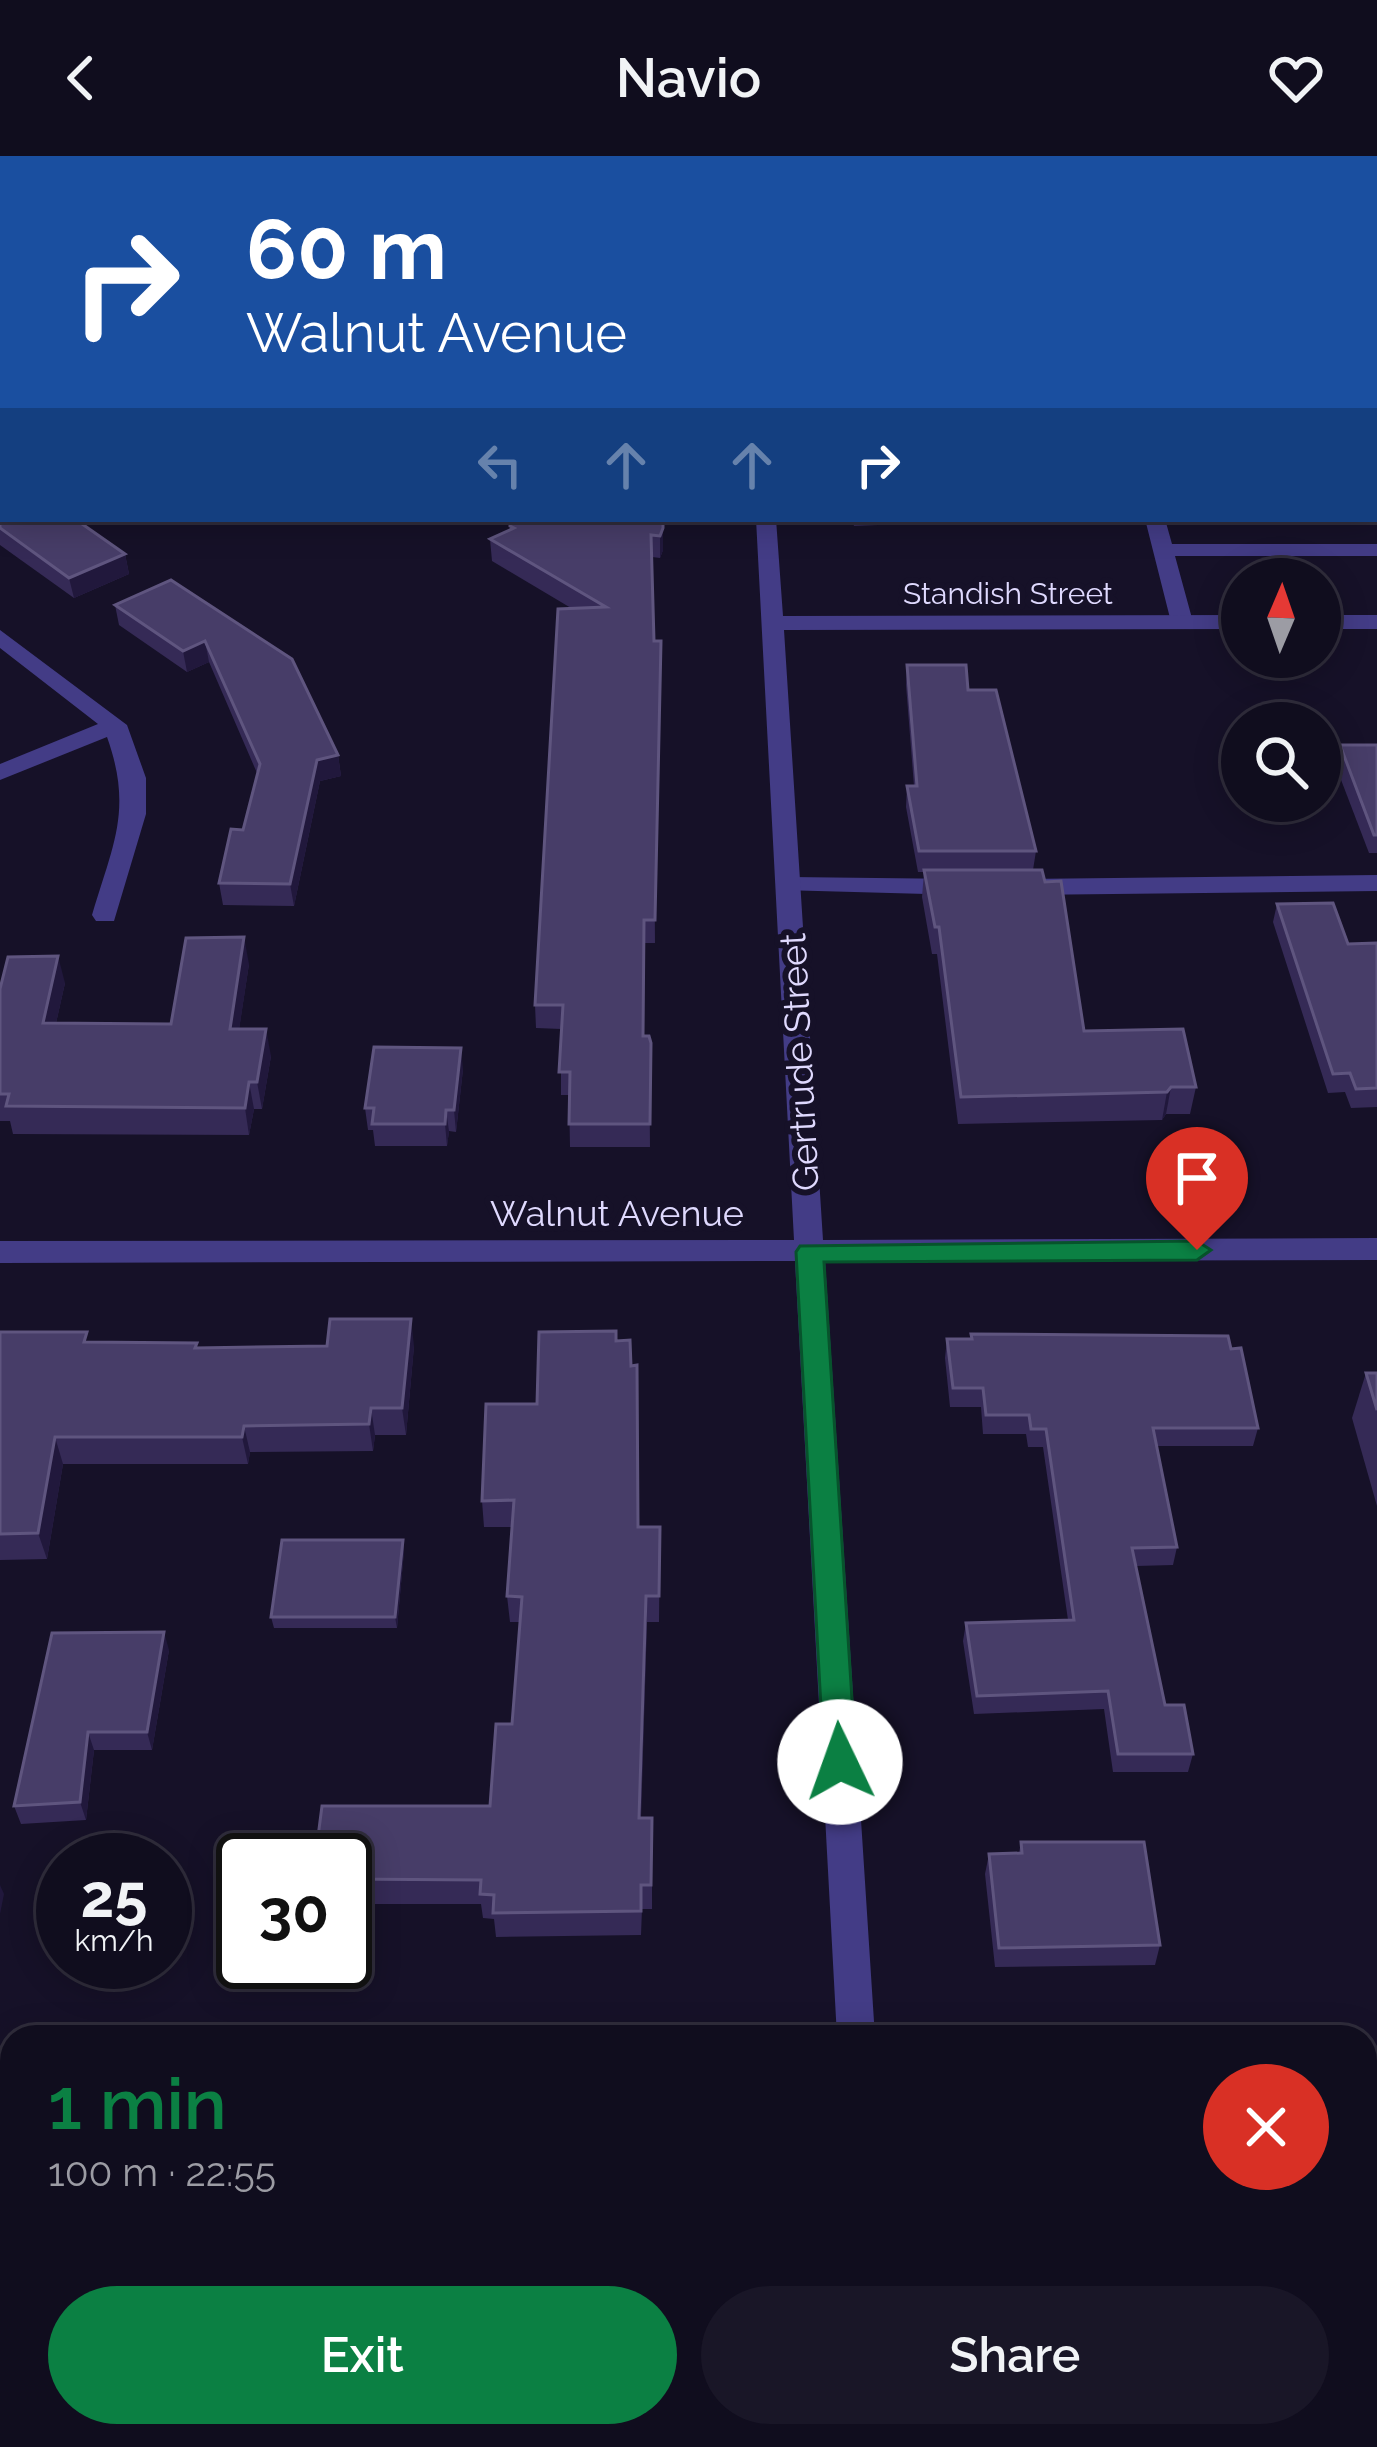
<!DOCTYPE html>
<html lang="en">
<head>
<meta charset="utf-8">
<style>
	:root { --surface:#100d1e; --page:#191627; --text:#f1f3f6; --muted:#9c9ca4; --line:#302d3c; --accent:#0b8043 }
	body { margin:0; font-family:Raleway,sans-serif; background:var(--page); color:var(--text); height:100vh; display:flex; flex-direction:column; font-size:45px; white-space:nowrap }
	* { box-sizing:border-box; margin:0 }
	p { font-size:39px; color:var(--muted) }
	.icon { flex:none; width:66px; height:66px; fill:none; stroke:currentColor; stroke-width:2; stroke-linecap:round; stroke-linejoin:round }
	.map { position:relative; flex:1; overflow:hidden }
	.panel { position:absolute; left:0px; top:1869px; width:1377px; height:423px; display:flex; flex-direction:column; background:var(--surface); border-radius:36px 36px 0 0; box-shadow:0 6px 30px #0003,0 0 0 3px var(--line) }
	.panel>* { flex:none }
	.top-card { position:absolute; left:0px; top:0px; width:1377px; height:366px; box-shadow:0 6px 30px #0003,0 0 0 3px var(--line); background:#1a4fa0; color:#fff; overflow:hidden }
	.needle { width:78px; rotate:2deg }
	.tools { position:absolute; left:1221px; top:402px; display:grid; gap:24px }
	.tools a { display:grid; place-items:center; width:120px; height:120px; border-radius:50%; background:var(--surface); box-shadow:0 6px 30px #0003,0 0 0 3px var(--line); font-size:60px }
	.speed { position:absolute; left:36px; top:1677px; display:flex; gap:24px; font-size:60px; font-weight:700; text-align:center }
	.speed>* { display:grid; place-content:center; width:156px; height:156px; border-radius:50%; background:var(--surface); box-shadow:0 6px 30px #0003,0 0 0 3px var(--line); line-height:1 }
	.speed small { font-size:30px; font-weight:400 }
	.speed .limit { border:6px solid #111; border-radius:18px; background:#fff; color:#111 }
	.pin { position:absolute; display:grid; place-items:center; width:102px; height:102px; color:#fff; margin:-123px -51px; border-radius:50% 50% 50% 0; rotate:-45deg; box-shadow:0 0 12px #0007 }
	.pin .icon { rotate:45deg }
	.me { position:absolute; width:132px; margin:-66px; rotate:357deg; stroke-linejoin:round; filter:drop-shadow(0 0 9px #0008) }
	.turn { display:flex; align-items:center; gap:42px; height:252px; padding:0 48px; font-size:54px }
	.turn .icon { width:156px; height:156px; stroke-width:2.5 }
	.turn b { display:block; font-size:84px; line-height:102px }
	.lanes { display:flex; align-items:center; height:114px; padding:0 48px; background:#0003; justify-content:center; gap:60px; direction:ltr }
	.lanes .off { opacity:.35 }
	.round { display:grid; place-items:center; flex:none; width:126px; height:126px; border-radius:63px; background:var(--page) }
	.overview { display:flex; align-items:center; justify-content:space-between; height:204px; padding:0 48px }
	h1 { font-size:72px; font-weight:600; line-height:90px; color:var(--accent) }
	.cta { display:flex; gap:24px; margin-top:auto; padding:24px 48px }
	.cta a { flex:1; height:138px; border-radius:72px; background:var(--accent); color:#fff; font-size:48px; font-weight:600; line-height:138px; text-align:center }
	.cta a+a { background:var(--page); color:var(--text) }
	header { display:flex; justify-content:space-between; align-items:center; height:156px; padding:0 48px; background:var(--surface); font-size:54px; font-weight:600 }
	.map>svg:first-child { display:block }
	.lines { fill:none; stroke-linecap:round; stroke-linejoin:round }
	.lane { fill:#433c86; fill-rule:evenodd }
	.street { fill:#433c86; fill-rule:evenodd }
	.wall { fill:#352a56 }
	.shaded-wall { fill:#21183c }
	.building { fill:#473d68; stroke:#5f557f; stroke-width:3 }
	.route { fill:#0b8043; stroke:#07532c; stroke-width:3 }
	.labels { text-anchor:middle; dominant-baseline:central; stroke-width:12; stroke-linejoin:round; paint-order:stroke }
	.far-street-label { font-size:30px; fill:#dfd9fe; stroke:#161128 }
	.street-label { font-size:36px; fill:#dfd9fe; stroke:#161128 }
</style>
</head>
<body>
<header><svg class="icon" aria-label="back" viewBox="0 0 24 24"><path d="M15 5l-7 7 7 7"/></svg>Navio<svg class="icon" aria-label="heart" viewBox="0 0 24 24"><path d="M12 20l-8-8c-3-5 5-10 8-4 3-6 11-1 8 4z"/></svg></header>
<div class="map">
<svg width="1377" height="2291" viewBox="0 0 1377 2291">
	<rect width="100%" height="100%" fill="#161128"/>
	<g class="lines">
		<g class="lane">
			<rect x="1374" y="331" width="3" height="12"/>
			<polygon points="1145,363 1165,363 1172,388 1377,388 1377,400 1175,400 1193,466 1182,473 1171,466"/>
			<polygon points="1377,719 1377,735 1023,739 1010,731 1023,723"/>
			<polygon points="790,721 963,723 976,731 963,739 781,734 777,729"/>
		</g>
		<g class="street">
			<polygon points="732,0 748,0 749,3 733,3"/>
			<polygon points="3,49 3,59 0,60 0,50"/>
			<rect x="1374" y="76" width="3" height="10"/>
			<polygon points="756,363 776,363 783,460 1242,459 1242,473 784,474 823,1084 1377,1082 1377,1104 825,1105 875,1881 837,1881 795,1105 0,1107 0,1085 794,1084"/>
			<rect x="1320" y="459" width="57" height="14"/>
			<path d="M0 474 127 569 146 622V658L114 765H96L92 759C113 688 133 654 107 581L0 624V608L98 568 0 492Z"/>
			<polygon points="857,2280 901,2280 902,2291 858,2291"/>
		</g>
	</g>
	<g class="wall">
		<polygon points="1374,148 1377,155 1377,247 1374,247"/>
		<polygon points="0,311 125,398 129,418 74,442 0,389"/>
		<polygon points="510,363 663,363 663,394 660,402 652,401 655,787 644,787 644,880 649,880 650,991 570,991 569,939 561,939 561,873 536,872 535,849 571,452 492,405 490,383 510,374"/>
		<polygon points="852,363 973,363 973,365 854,370"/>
		<polygon points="171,424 338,599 341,620 320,625 294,750 223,749 219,727 243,674 257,617 209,506 187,516 119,469 115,449"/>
		<polygon points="907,509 968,534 1036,695 1033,714 1084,875 1196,931 1190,958 1166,958 1162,964 958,968 937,798 932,798 922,741 924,716 918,716 906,651 907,630 914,630 906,529"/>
		<polygon points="1340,589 1377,589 1377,697 1369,697 1335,608"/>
		<polygon points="1277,748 1348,788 1377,787 1377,951 1351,952 1345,936 1328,937 1273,766"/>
		<polygon points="249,808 239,873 271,900 262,953 254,953 249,979 13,978 10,965 0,965 0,833 65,827 56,867 171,868"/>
		<polygon points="463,913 456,976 449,975 447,990 375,990 373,974 368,974 365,952"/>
		<polygon points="0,1176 89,1186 198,1192 414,1190 406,1279 375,1279 373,1295 250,1296 248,1308 63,1308 47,1403 0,1404"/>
		<polygon points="971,1178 1231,1193 1258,1272 1253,1290 1157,1290 1177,1391 1173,1409 1136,1410 1165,1549 1193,1598 1188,1616 1113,1616 1104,1553 974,1558 963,1485 966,1467 1068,1464 1043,1291 1028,1291 1026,1278 983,1278 981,1251 950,1251 945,1202 947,1183 971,1183"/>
		<polygon points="616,1185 638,1371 660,1371 659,1466 647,1466 641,1662 652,1662 652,1753 642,1753 641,1779 496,1781 494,1763 483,1762 481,1748 345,1748 345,1704 490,1650 512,1568 520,1466 510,1466 507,1440 512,1371 484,1371 482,1345 537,1248"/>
		<polygon points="1366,1217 1377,1217 1377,1350 1352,1262"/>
		<polygon points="403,1384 404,1395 397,1472 274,1472 271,1461"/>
		<polygon points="169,1494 152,1594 94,1594 86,1664 21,1668 14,1650"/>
		<polygon points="1021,1686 1160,1789 1155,1809 995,1811 985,1718 989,1698 1019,1697"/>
		<rect x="0" y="1936" width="12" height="240"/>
		<polygon points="453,2280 685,2280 497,2289 454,2289"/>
		<polygon points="1064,2280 1292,2280 1290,2283 1281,2284 1282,2291 1066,2291"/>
	</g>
	<g class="shaded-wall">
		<polygon points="427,0 474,0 466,3 419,3"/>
		<polygon points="663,363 663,394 660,402 660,380"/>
		<polygon points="125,398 129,418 74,442 69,422"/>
		<polygon points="205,485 209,506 187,516 183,495"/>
		<polygon points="338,599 341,620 320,625 294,750 290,728 317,604"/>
		<polygon points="244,781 249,808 235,901 230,873"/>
		<polygon points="58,800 65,827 50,894 43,867"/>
		<polygon points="266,873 271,900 262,953 257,926"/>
		<polygon points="461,892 463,913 456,976 454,954"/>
		<polygon points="249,926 254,953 249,979 245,952"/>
		<polygon points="1171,931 1166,958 1162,964 1167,936"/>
		<polygon points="446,954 449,975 447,990 445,968"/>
		<polygon points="411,1163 414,1190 406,1279 402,1252"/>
		<polygon points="371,1252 375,1279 373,1295 369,1268"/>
		<polygon points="244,1270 250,1296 248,1308 242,1281"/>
		<polygon points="55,1281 63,1308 47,1403 38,1377"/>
		<polygon points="403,1384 404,1395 397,1472 395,1461"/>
		<polygon points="646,1440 647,1466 640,1687 639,1662"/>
		<polygon points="164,1476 169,1494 152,1594 147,1576"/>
		<polygon points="88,1576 94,1594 86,1664 80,1646"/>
		<polygon points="0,1729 4,1738 0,1758"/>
	</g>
	<g class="building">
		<polygon points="271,0 427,0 419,3 262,3"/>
		<rect x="571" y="0" width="70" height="3"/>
		<polygon points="825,0 1304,0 1305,3 825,3"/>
		<polygon points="3,98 3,140 0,138 0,99"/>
		<polygon points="1374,148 1377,155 1377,229 1374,229"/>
		<polygon points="0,311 3,313 3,363 75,363 125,398 69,422 0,372"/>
		<polygon points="510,363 663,363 663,372 660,380 651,379 654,485 661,485 655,764 644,764 643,880 649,880 651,887 650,968 569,968 570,916 559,916 563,849 535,849 558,453 606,451 490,383 514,372 510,370"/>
		<polygon points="171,424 292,503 338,599 317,604 290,728 219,727 231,673 243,674 260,608 205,485 183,495 115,449"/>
		<polygon points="907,509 966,509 968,534 996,534 1036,695 919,695 907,630 917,630"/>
		<polygon points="1340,589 1377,589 1377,679 1374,679"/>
		<polygon points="924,714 1042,714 1045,726 1061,725 1084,875 1183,873 1196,931 1171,931 1167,936 961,941 939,771 935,771"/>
		<polygon points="1333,747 1348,788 1377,787 1377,932 1356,933 1350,917 1333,918 1277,748"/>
		<polygon points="244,781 230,873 266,873 257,926 249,926 245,952 6,950 9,938 0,938 0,833 8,801 58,800 43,867 171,868 186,782"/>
		<polygon points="374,891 461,892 454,954 446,954 445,968 372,968 374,952 365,952"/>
		<polygon points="330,1163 411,1163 402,1252 371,1252 369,1268 244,1270 242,1281 55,1281 38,1377 0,1378 0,1176 87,1176 84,1186 197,1187 195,1192 327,1190"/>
		<polygon points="616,1175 616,1185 630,1184 631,1210 637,1209 638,1371 660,1371 659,1440 646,1440 639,1662 652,1662 651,1729 641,1729 641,1755 493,1757 494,1739 480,1738 481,1724 345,1723 345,1704 315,1704 322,1650 490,1650 496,1568 512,1568 522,1441 507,1440 514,1344 482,1345 486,1248 537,1248 539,1176"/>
		<polygon points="971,1178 1228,1180 1231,1193 1241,1192 1258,1272 1153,1272 1177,1391 1132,1392 1165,1549 1184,1549 1193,1598 1118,1598 1108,1535 977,1540 966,1467 1074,1464 1046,1273 1031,1273 1029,1259 986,1259 983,1232 953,1232 947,1183 972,1183"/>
		<polygon points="1366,1217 1377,1217 1377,1254"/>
		<polygon points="282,1384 403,1384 395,1461 271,1461"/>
		<polygon points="164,1476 147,1576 88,1576 80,1646 14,1650 52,1477"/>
		<polygon points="1021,1686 1144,1686 1160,1789 999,1792 989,1698 1022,1697"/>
		<rect x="0" y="1936" width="12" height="226"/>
		<polygon points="52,2280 239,2280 238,2291 50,2291"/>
		<rect x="497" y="2280" width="188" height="11"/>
		<polygon points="1075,2280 1280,2280 1282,2291 1077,2291"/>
	</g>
	<polygon class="route" points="1197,1085 1211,1094 1197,1104 824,1106 856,1606 851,1616 840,1620 828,1616 824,1606 796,1096 800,1090"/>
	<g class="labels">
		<g class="far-street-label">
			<text x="1008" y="437">Standish Street</text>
		</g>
		<g class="street-label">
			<text transform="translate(799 906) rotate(-93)">Gertrude Street</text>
			<text x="617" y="1057">Walnut Avenue</text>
		</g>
	</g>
</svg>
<div class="tools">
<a><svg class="needle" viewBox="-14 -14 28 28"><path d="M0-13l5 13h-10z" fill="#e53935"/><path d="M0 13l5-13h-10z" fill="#9c9ca4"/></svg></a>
<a><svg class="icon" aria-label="search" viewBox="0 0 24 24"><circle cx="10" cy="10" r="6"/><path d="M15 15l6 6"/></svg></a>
</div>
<div class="speed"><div>25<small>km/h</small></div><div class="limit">30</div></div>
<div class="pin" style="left:1197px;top:1094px;background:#d93025"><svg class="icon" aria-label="arrive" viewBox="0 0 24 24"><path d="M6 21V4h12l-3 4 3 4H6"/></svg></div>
<svg class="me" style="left:840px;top:1606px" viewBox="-20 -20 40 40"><circle r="19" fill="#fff"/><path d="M0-13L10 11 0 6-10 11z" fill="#0b8043"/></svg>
<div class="top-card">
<div class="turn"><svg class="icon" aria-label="right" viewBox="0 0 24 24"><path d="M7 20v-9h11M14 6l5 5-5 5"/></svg><div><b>60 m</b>Walnut Avenue</div></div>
<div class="lanes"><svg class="icon off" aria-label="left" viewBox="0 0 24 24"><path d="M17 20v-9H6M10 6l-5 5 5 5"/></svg><svg class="icon off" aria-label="ahead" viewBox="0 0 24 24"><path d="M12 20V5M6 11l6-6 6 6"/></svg><svg class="icon off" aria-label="ahead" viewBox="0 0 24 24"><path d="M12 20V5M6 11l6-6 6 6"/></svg><svg class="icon" aria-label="right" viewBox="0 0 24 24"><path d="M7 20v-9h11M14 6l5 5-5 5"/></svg></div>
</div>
<section class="panel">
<div class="overview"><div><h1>1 min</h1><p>100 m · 22:55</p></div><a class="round" style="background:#d93025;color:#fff"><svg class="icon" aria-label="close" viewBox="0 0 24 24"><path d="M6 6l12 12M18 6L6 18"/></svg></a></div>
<div class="cta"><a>Exit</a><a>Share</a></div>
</section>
</div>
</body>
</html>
